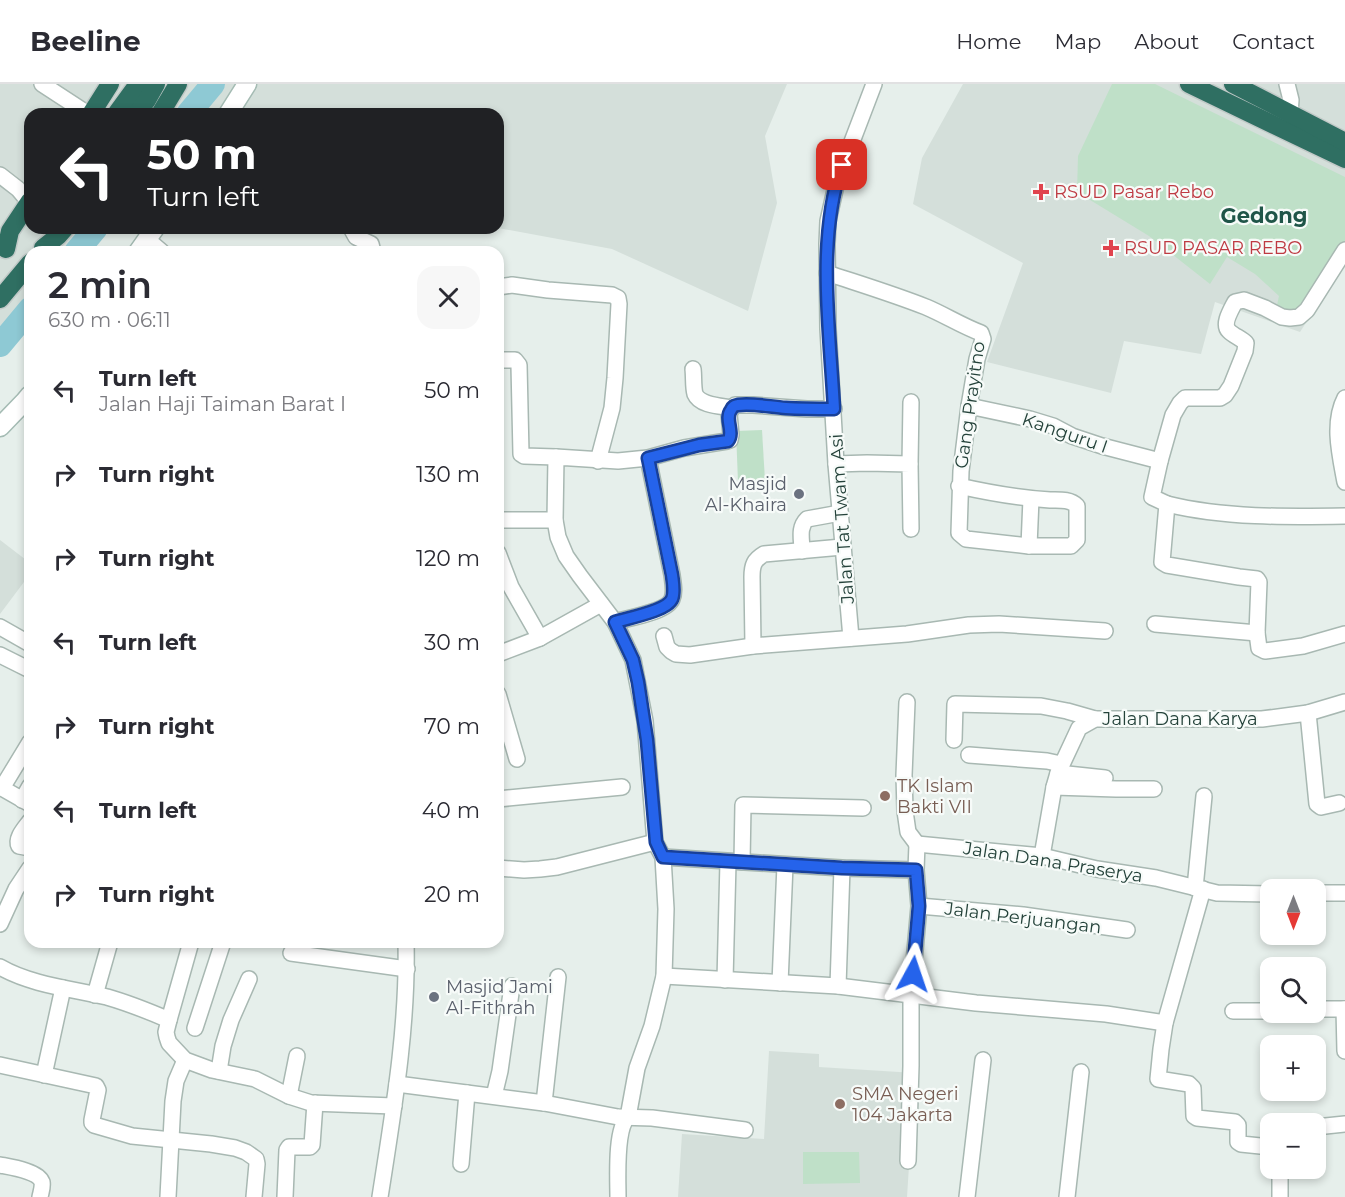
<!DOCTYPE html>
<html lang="en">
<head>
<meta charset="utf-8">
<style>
	:root { --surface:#fff; --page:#f7f7f7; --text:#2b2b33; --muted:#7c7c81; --line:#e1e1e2 }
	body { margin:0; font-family:Montserrat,sans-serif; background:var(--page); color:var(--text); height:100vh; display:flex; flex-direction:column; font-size:22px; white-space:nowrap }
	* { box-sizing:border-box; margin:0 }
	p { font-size:20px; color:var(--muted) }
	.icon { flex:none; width:33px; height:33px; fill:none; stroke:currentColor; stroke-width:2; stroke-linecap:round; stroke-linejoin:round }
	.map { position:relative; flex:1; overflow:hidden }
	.side { position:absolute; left:24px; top:162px; width:480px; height:702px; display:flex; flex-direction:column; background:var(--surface); border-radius:18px; box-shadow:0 3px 9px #0003 }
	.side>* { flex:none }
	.top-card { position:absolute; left:24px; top:24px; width:480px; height:126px; border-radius:18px; box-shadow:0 3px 9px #0003; background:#202124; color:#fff; overflow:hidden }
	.needle { width:39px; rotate:180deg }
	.tools { position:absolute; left:1260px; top:795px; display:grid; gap:12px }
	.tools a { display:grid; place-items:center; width:66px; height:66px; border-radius:12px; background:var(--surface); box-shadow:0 3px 9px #0003; font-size:30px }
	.pin { position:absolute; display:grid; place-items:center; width:51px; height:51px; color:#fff; margin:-26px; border-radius:12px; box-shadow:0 3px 9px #0006 }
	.me { position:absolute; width:66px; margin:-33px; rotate:5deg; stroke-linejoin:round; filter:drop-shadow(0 0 4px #0008) }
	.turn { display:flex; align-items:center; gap:21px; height:126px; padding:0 24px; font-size:27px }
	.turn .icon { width:78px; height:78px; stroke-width:2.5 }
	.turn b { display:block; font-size:42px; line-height:51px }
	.round { display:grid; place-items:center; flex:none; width:63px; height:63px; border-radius:18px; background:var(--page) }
	.head { display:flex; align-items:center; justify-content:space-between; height:102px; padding:0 24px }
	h1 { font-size:36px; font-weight:600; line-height:45px }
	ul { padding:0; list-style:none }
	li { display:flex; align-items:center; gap:18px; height:84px; padding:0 24px }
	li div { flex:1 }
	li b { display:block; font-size:22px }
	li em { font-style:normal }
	header { display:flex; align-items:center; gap:36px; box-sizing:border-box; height:84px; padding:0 30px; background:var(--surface); border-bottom:2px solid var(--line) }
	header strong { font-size:28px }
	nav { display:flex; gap:33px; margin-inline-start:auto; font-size:21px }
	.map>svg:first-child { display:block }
	.built { fill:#d4dfda }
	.green { fill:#bfe0c8 }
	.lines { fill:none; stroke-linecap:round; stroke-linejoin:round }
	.river { stroke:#8ec9d4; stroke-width:24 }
	.street-casing { stroke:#a8b8b2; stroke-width:18 }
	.secondary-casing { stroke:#a4bbb3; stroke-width:21 }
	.highway-casing { stroke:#c2cac8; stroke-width:21 }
	.street { stroke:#fff; stroke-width:15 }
	.secondary { stroke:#fff; stroke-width:18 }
	.highway { stroke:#2f6f62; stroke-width:18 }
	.route-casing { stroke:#184099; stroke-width:15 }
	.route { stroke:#2563eb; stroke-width:10 }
	.health-dot { fill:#e0444e; stroke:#f7fbf9; stroke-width:2 }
	.worship-dot { fill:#6b7280; stroke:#f7fbf9; stroke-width:2 }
	.education-dot { fill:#8d6e63; stroke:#f7fbf9; stroke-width:2 }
	.labels { text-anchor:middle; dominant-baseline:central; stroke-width:4.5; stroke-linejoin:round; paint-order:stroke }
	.health-label { font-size:18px; fill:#be3a42; stroke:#f7fbf9; text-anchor:start }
	.street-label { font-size:18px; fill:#24423a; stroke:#f7fbf9 }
	.worship-label { font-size:18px; fill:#5b616d; stroke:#f7fbf9; text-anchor:end }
	.education-label { font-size:18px; fill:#785e54; stroke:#f7fbf9; text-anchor:start }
	.quarter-label { font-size:21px; font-weight:bold; fill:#1f5548; stroke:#f7fbf9 }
</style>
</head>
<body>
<header>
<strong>Beeline</strong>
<nav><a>Home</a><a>Map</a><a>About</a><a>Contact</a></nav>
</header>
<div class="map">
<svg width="1345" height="1113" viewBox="0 0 1345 1113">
	<rect width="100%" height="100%" fill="#e6efeb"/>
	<g class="built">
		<polygon points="0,0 787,0 765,52 777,119 748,227 612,165 498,144 498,30 192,30 188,28 186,30 30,30 30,144 98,144 74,168 30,168 30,213 0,244"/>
		<polygon points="963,0 1345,0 1345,179 1300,248 1215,218 1201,270 1124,257 1111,309 987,278 1023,179 913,120 922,74"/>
		<polygon points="0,456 30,479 30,490 0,530"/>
		<polygon points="769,967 819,970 819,983 915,989 907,1113 678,1113 682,1050 764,1055"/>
	</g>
	<g class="green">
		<polygon points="1112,0 1155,0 1345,93 1345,158 1312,211 1294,234 1276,226 1279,212 1255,190 1227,173 1210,200 1149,152 1077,108 1078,72"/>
		<polygon points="762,346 765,397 738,398 736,347"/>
		<polygon points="803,1068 859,1068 860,1099 803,1100"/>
	</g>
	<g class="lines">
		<g class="river">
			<polyline points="188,30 213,0"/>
			<polyline points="76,168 96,144"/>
			<polyline points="0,261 30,225"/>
		</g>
		<g class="street-casing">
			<g id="street">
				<polyline points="42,0 88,30"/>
				<polyline points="1287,0 1291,16 1290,29"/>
				<polyline points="0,91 18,105 29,118"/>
				<polyline points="351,144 356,153 371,160 373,168"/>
				<polyline points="148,156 162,168"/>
				<path d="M1345 166 1307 226 1299 233 1290 234 1282 233 1265 224 1244 216 1235 218C1231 226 1222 240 1229 247 1234 252 1241 254 1246 259L1245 267 1231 302 1225 311 1220 314H1185L1180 319 1173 331 1160 377 1152 413 1167 420 1162 478 1167 481 1239 493 1257 495 1259 498 1257 549 1259 564 1265 567 1303 562 1345 550"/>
				<path d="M827 189C860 200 893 210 926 223 945 231 962 242 981 249L983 255 977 275 969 322 961 387 959 449 966 455 1029 462H1071L1077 456V422C1070 415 1060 416 1050 416 1019 414 990 409 959 402"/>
				<polyline points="498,203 512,201 548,206 612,211 618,214 619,220 615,294 612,324 598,377"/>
				<polyline points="498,276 515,276 519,281 521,370 524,372 556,373"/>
				<path d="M693 285C694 293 693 303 695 310 700 322 722 322 732 324"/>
				<path d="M1345 314C1332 339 1340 371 1345 398"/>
				<polyline points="969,322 1030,335 1053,342 1072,352 1102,362 1160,377"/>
				<polyline points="836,380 867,379 910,380 911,445"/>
				<polyline points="910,380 911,318"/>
				<path d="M1167 420C1224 434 1286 433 1345 432"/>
				<polyline points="498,436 555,436"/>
				<polyline points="1029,462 1031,415"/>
				<path d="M802 467C802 455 798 444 807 435L840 429"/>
				<polyline points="498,469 511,503 540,554"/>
				<path d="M615 538C628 534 667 528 672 515 675 508 673 499 672 491L648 374"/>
				<polyline points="1155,540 1257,549"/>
				<polyline points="0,543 30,560"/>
				<polyline points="664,552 667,563 671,567 676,570 690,571 753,562 907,550 969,541 999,540 1105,547"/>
				<polyline points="851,554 836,380 828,245 827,160 828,137 837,97 874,0"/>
				<path d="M753 562 752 493C752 481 754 476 764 470L842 463"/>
				<polyline points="498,570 540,554 601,520"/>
				<polyline points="0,571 30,586"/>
				<polyline points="498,610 517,675"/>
				<polyline points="907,618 904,691 905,727 908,748 917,760"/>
				<polyline points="1308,629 1317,720 1321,723 1339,719"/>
				<polyline points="954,656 955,620 1041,622 1067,627 1095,635"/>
				<polyline points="969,671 1047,677 1061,680"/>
				<polyline points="1058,689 1105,694"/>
				<polyline points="0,703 30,720"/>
				<polyline points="1054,703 1116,705 1154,705"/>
				<polyline points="2,704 30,658"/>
				<polyline points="498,715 622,703"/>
				<polyline points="22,716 30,702"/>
				<path d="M30 737C25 744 15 754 19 762L30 764"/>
				<polyline points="917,760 1042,772 1097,785 1156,794 1217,809 1270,810"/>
				<polyline points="1042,772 1054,703 1058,689 1079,644 1095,635 1262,635 1308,629 1345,618"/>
				<polyline points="663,773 842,784 916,786"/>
				<polyline points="742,778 743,721 863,724"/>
				<polyline points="498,784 524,786 540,785 557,783 655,758"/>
				<polyline points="1195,804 1204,712"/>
				<polyline points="1203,805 1165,939 1161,965 1158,995 1189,1000 1193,1004 1194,1032 1197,1034 1235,1038 1238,1041 1238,1058 1241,1060 1270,1063"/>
				<polyline points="1316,809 1345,809"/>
				<polyline points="919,822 1023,831 1127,846"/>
				<polyline points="0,840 16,805 30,784"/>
				<polyline points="291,869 407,885"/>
				<path d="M0 883C31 901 73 905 107 913 128 919 148 927 169 936L166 948 167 953 169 959 185 976 212 986 255 995 289 1012 311 1019 394 1022"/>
				<polyline points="664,892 838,902 976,919 1106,930 1165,939"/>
				<polyline points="725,896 728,778"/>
				<polyline points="780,899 785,781"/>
				<polyline points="838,902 842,784"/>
				<polyline points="95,911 110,858"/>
				<polyline points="1316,925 1345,925"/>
				<polyline points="1344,925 1345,967"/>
				<polyline points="1233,927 1270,927"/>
				<polyline points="169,936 191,858"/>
				<polyline points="195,944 223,858"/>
				<polyline points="0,981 96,1002 98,1006 92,1036 92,1039 94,1041 132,1052 211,1060 235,1064 246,1068 256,1075 257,1080 254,1113"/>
				<polyline points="219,987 223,962 231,936 249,895"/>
				<polyline points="44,991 63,904"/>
				<polyline points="397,1000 544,1019 618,1033 652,1034 745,1046"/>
				<polyline points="289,1012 297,972"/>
				<polyline points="494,1012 500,987 512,902"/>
				<polyline points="544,1019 558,893"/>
				<polyline points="1316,1043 1345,1040"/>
				<polyline points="908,1077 911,982 911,911 919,822 916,786 917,760"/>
				<polyline points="461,1080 467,1009"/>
				<path d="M0 1081C10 1083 38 1087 42 1098 43 1103 41 1108 40 1113"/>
				<polyline points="1280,1084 1280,1113"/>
				<polyline points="168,1113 173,1017 176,997 185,976"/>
				<polyline points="285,1113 287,1066 289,1063 310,1063 312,1061 315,1019"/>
				<path d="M380 1113C393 1029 408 944 406 858"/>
				<path d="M618 1113C618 1095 615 1045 628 1033L637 984 652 942 664 892 666 825 663 773 655 758 645 637 633 576 615 538 580 492 566 472 558 453 555 436 556 373 618 377 648 374 684 364 727 357 730 356 731 351 729 330 732 324 735 321H753L807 325H834"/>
				<polyline points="967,1113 983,976"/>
				<polyline points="1067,1113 1081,988"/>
			</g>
		</g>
		<g class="secondary-casing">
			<g id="secondary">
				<polyline points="228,30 247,0"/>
				<polyline points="138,168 155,144"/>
				<polyline points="0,343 25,317 30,311"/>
			</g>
		</g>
		<g class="highway-casing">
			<g id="highway">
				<polyline points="1189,0 1345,75"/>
				<polyline points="1233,0 1345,58"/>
				<polyline points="91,30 110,0"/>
				<polyline points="116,30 138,0"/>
				<polyline points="137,30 147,16 156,0"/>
				<polyline points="160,30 178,0"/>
				<polyline points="43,164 58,152 65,144"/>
				<polyline points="6,165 10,147 30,117"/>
				<polyline points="0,215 30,179"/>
			</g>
		</g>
		<use href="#street" class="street"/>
		<use href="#secondary" class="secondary"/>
		<use href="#highway" class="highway"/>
	</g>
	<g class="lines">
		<g class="route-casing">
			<path id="route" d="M842 81C816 156 830 247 834 325 818 325 802 325 786 324 770 323 754 319 738 321 734 322 733 322 731 326 724 335 735 348 728 357L699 361 648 374 672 491C673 499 675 508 672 515 667 527 628 534 615 538L633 576 638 598 647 656 656 758 663 773 842 784 916 786 919 822 913 890"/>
		</g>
		<use href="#route" class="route"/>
	</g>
	<g class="health-dot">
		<path d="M1038 99h6v6h6v6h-6v6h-6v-6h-6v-6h6z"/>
		<path d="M1108 155h6v6h6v6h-6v6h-6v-6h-6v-6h6z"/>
	</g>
	<g class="worship-dot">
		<circle cx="799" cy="410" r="6"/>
		<circle cx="434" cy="913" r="6"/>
	</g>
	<g class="education-dot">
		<circle cx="885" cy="712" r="6"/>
		<circle cx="840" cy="1020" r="6"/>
	</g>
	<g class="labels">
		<g class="health-label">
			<text x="1054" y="108">RSUD Pasar Rebo</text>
			<text x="1124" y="164">RSUD PASAR REBO</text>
		</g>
		<g class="street-label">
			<text transform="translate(970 321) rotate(-82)">Gang Prayitno</text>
			<text transform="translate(1065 349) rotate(19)">Kanguru I</text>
			<text transform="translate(842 435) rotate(-94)">Jalan Tat Twam Asi</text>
			<text x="1180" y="635">Jalan Dana Karya</text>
			<text transform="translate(1053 778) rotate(9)">Jalan Dana Praserya</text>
			<text transform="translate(1023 834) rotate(7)">Jalan Perjuangan</text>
		</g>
		<g class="worship-label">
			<text x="787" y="400">Masjid<tspan x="787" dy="21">Al-Khaira</tspan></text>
			<text x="446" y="903" text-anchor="start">Masjid Jami<tspan x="446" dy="21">Al-Fithrah</tspan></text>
		</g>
		<g class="education-label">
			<text x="897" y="702">TK Islam<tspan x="897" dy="21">Bakti VII</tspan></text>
			<text x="852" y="1010">SMA Negeri<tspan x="852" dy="21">104 Jakarta</tspan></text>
		</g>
		<g class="quarter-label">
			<text x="1264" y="131">Gedong</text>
		</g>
	</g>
</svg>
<div class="tools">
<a><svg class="needle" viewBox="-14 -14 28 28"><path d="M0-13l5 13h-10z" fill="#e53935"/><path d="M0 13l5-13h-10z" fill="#7c7c81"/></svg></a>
<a><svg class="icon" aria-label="search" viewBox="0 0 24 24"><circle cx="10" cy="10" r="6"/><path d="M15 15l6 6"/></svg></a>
<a>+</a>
<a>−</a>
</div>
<div class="pin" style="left:842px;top:81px;background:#d93025"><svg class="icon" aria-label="arrive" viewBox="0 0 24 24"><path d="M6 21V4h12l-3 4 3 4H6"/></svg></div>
<svg class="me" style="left:913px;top:890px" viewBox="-20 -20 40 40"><path d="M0-17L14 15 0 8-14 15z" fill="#2563eb" stroke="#fff" stroke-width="4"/></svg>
<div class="top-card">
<div class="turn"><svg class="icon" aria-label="left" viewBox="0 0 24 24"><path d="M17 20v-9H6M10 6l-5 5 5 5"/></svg><div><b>50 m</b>Turn left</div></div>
</div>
<section class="side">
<div class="head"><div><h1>2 min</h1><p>630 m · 06:11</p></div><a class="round"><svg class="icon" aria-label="close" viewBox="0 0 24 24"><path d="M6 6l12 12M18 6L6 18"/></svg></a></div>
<ul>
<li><svg class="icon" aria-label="left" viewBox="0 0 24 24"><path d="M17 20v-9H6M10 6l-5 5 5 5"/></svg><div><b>Turn left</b><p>Jalan Haji Taiman Barat I</p></div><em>50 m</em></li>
<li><svg class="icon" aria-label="right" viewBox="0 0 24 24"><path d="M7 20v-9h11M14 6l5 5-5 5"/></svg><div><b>Turn right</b></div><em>130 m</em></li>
<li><svg class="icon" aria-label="right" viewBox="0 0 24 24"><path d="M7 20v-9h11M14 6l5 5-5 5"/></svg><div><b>Turn right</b></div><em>120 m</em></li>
<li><svg class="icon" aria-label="left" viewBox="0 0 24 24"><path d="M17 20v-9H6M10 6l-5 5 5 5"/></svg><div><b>Turn left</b></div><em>30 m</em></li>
<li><svg class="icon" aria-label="right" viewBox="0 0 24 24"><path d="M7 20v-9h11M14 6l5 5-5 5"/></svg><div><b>Turn right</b></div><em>70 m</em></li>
<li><svg class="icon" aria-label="left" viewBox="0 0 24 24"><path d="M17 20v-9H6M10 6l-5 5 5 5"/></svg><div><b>Turn left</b></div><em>40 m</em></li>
<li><svg class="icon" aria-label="right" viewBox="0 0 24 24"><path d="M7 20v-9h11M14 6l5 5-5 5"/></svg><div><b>Turn right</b></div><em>20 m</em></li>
</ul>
</section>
</div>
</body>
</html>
